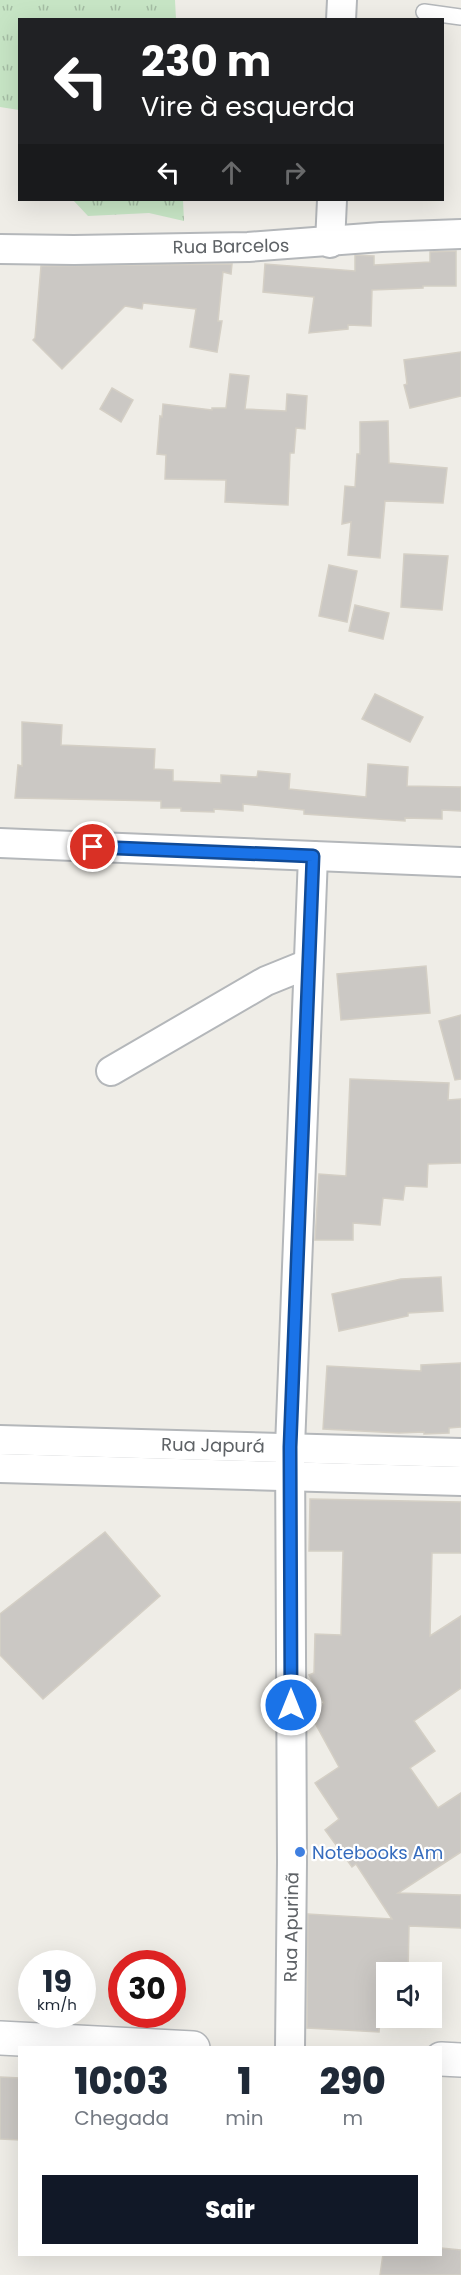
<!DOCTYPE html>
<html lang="pt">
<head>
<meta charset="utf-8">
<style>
	:root { --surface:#fff; --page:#f2f2f3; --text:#1f2937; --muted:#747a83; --accent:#111827 }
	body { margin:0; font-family:Poppins,sans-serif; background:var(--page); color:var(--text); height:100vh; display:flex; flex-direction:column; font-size:22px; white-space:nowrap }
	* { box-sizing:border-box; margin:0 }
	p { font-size:20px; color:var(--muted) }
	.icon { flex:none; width:33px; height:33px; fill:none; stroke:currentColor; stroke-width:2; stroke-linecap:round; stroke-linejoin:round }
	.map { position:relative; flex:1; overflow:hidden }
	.side { position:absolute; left:18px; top:2046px; width:424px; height:210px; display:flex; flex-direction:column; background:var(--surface); border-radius:0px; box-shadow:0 6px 24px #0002 }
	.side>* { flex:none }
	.top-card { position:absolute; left:18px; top:18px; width:426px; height:183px; border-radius:0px; box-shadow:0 6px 24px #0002; background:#202124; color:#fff; overflow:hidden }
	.tools { position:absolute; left:376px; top:1962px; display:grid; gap:12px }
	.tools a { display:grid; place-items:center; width:66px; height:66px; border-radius:0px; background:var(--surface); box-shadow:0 6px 24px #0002; font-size:30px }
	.speed { position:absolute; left:18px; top:1950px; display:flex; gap:12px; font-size:30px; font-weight:700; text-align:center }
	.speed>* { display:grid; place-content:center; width:78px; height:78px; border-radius:50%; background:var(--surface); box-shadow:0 6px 24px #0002; line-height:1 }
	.speed small { font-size:15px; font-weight:400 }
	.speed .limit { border:9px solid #d22; background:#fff; color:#111 }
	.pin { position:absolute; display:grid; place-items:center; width:51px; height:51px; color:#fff; margin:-26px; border:3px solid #fff; border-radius:50%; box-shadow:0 2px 6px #0007 }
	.me { position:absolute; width:66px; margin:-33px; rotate:0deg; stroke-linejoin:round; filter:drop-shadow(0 0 4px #0008) }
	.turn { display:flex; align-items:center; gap:21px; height:126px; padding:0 24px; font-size:27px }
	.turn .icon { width:78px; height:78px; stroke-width:2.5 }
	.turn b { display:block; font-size:42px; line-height:51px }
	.lanes { display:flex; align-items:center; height:57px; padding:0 24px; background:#0003; justify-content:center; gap:30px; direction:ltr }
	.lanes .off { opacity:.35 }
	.eta { display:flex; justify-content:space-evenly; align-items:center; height:102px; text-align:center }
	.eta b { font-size:36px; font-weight:800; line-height:42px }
	.cta { display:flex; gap:12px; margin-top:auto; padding:12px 24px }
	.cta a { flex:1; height:69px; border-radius:0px; background:var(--accent); color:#fff; font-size:24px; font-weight:800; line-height:69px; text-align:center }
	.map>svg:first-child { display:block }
	.grass { fill:url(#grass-tufts) }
	.building { fill:#cbc8c4; stroke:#d4cfc5; stroke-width:1.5 }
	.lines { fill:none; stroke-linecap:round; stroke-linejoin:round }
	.service-casing { stroke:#b4b7ba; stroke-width:18 }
	.minor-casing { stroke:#b4b7ba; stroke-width:32 }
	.tertiary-casing { stroke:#b4b7ba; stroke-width:36 }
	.service { stroke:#fff; stroke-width:15 }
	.minor { stroke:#fff; stroke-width:28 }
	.tertiary { stroke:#fff; stroke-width:33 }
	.route-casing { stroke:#114b97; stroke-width:15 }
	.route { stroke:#1a73e8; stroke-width:10 }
	.shop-dot { fill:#3f7fe0; stroke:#fff; stroke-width:2 }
	.labels { text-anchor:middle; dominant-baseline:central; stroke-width:4.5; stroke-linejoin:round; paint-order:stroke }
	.street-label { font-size:18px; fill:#5e6266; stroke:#fff }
	.shop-label { font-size:18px; fill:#366cbe; stroke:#fff; text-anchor:start }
</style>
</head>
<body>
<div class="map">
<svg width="461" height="2275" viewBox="0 0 461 2275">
	<defs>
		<pattern id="grass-tufts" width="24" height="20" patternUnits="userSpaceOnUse" patternTransform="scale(1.5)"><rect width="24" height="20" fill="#c7e5c5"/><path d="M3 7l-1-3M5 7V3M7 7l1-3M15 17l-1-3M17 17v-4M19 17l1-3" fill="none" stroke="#a5bda4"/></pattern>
	</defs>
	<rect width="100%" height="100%" fill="#efede7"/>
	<g class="grass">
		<polygon points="0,0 175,0 176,19 20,20 19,110 0,107"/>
		<polygon points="73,200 183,200 184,221 149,213 88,216"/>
	</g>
	<g class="building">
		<polygon points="456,251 456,286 423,286 423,288 372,290 371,326 348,325 348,329 309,333 314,297 263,292 265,264 355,271 355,255 374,256 374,265 430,262 430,252"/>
		<polygon points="232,264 231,274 223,272 218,321 222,321 217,352 190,347 196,309 143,303 142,309 125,306 62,369 33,340 35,338 41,266"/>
		<polygon points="461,352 461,396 410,408 404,385 407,384 404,360"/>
		<polygon points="230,374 249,376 245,409 286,411 287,394 307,396 305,429 296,428 294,453 290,453 288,505 225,502 226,480 165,479 166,455 157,454 160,416 162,417 163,404 212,410 212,408 226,408"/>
		<polygon points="112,388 133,400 121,422 100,409"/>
		<polygon points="388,421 389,463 447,468 443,503 385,501 380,558 348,555 351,522 342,524 345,486 355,487 357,454 360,454 360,422"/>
		<polygon points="404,554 448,556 442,610 401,607"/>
		<polygon points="329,565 357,571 347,622 319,616"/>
		<polygon points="355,605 389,613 383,639 349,631"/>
		<polygon points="375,694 423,717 410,742 362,719"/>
		<polygon points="22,722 62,725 61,745 155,749 154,769 173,770 173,781 221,783 221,775 257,777 258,771 290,774 289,789 366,797 368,764 408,767 407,786 461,787 461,811 442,810 442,819 405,818 405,821 304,814 304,810 243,804 243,811 214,809 214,812 181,811 181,808 161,808 161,801 15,798 18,765 22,766"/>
		<polygon points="426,966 430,1013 341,1020 337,974"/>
		<polygon points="461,1015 461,1079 455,1080 439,1021"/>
		<polygon points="350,1079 449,1083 448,1100 461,1099 461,1163 428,1164 427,1187 405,1186 403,1200 383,1198 380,1225 353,1223 353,1240 315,1240 319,1174 346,1176"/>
		<polygon points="441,1277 443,1311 408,1313 408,1316 339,1331 332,1294 401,1279"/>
		<polygon points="461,1363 461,1427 449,1428 449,1433 424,1434 424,1432 399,1433 323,1429 327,1366 421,1371 421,1365"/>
		<polygon points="310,1499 461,1502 461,1553 432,1553 430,1636 461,1616 461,1688 414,1721 435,1751 410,1768 438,1808 461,1793 461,1852 398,1893 461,1895 461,1928 409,1926 408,1972 387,1972 387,2022 380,2022 379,2032 307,2028 308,1914 392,1919 356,1864 352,1867 325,1830 339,1819 315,1783 339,1767 309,1712 324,1703 309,1675 314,1673 315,1634 341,1635 343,1551 309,1551"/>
		<polygon points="105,1532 160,1596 43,1699 0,1655 0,1614"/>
		<polygon points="0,2077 20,2078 20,2140 0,2139"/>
		<polygon points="441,2248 461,2250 461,2275 380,2275 383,2254 441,2254"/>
	</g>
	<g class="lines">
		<g class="service-casing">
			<polyline id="service" points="424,12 461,17"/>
		</g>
		<g class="minor-casing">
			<g id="minor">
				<polyline points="341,20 342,0"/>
				<polyline points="330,243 332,200"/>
				<polyline points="0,249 74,250 248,247 381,237 461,234"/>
				<polyline points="0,843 461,862"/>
				<polyline points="111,1071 266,981 308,964"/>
				<polyline points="0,1440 461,1453"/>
				<polyline points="0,1468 461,1481"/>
				<polyline points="290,2048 292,1862 290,1447 313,856"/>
			</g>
		</g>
		<g class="tertiary-casing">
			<g id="tertiary">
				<polyline points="0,2038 193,2048"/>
				<polyline points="441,2059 461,2060"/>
			</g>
		</g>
		<use href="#service" class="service"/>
		<use href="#minor" class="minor"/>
		<use href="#tertiary" class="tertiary"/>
	</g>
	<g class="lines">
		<g class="route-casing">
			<polyline id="route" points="93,847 313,856 290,1447 291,1705"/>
		</g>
		<use href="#route" class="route"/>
	</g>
	<circle class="shop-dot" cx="300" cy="1852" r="6"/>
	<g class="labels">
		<g class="street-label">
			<text transform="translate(231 246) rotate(-1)">Rua Barcelos</text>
			<text transform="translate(213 1445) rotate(1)">Rua Japurá</text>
			<text transform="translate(291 1927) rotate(-89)">Rua Apurinã</text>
		</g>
		<g class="shop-label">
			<text x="312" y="1852">Notebooks Am</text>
		</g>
	</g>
</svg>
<div class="tools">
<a><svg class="icon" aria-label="sound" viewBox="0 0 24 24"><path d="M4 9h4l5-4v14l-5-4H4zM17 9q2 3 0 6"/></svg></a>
</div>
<div class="speed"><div>19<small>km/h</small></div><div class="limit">30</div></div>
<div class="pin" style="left:93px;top:847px;background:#d93025"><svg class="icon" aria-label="arrive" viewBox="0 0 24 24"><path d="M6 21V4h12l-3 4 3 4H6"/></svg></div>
<svg class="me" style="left:291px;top:1705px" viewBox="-20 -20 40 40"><circle r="17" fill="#1a73e8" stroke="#fff" stroke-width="3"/><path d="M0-11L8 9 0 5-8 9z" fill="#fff"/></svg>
<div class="top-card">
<div class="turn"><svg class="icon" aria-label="left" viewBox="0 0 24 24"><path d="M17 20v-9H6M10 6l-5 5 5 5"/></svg><div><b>230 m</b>Vire à esquerda</div></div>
<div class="lanes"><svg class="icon" aria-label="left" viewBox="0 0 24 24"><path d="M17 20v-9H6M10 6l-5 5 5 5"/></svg><svg class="icon off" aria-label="ahead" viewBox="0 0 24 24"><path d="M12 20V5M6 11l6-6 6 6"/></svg><svg class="icon off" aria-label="right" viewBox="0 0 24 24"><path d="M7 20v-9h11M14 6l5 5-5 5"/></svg></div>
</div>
<section class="side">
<div class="eta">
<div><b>10:03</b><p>Chegada</p></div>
<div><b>1</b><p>min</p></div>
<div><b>290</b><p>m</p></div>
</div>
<div class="cta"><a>Sair</a></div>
</section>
</div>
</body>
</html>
